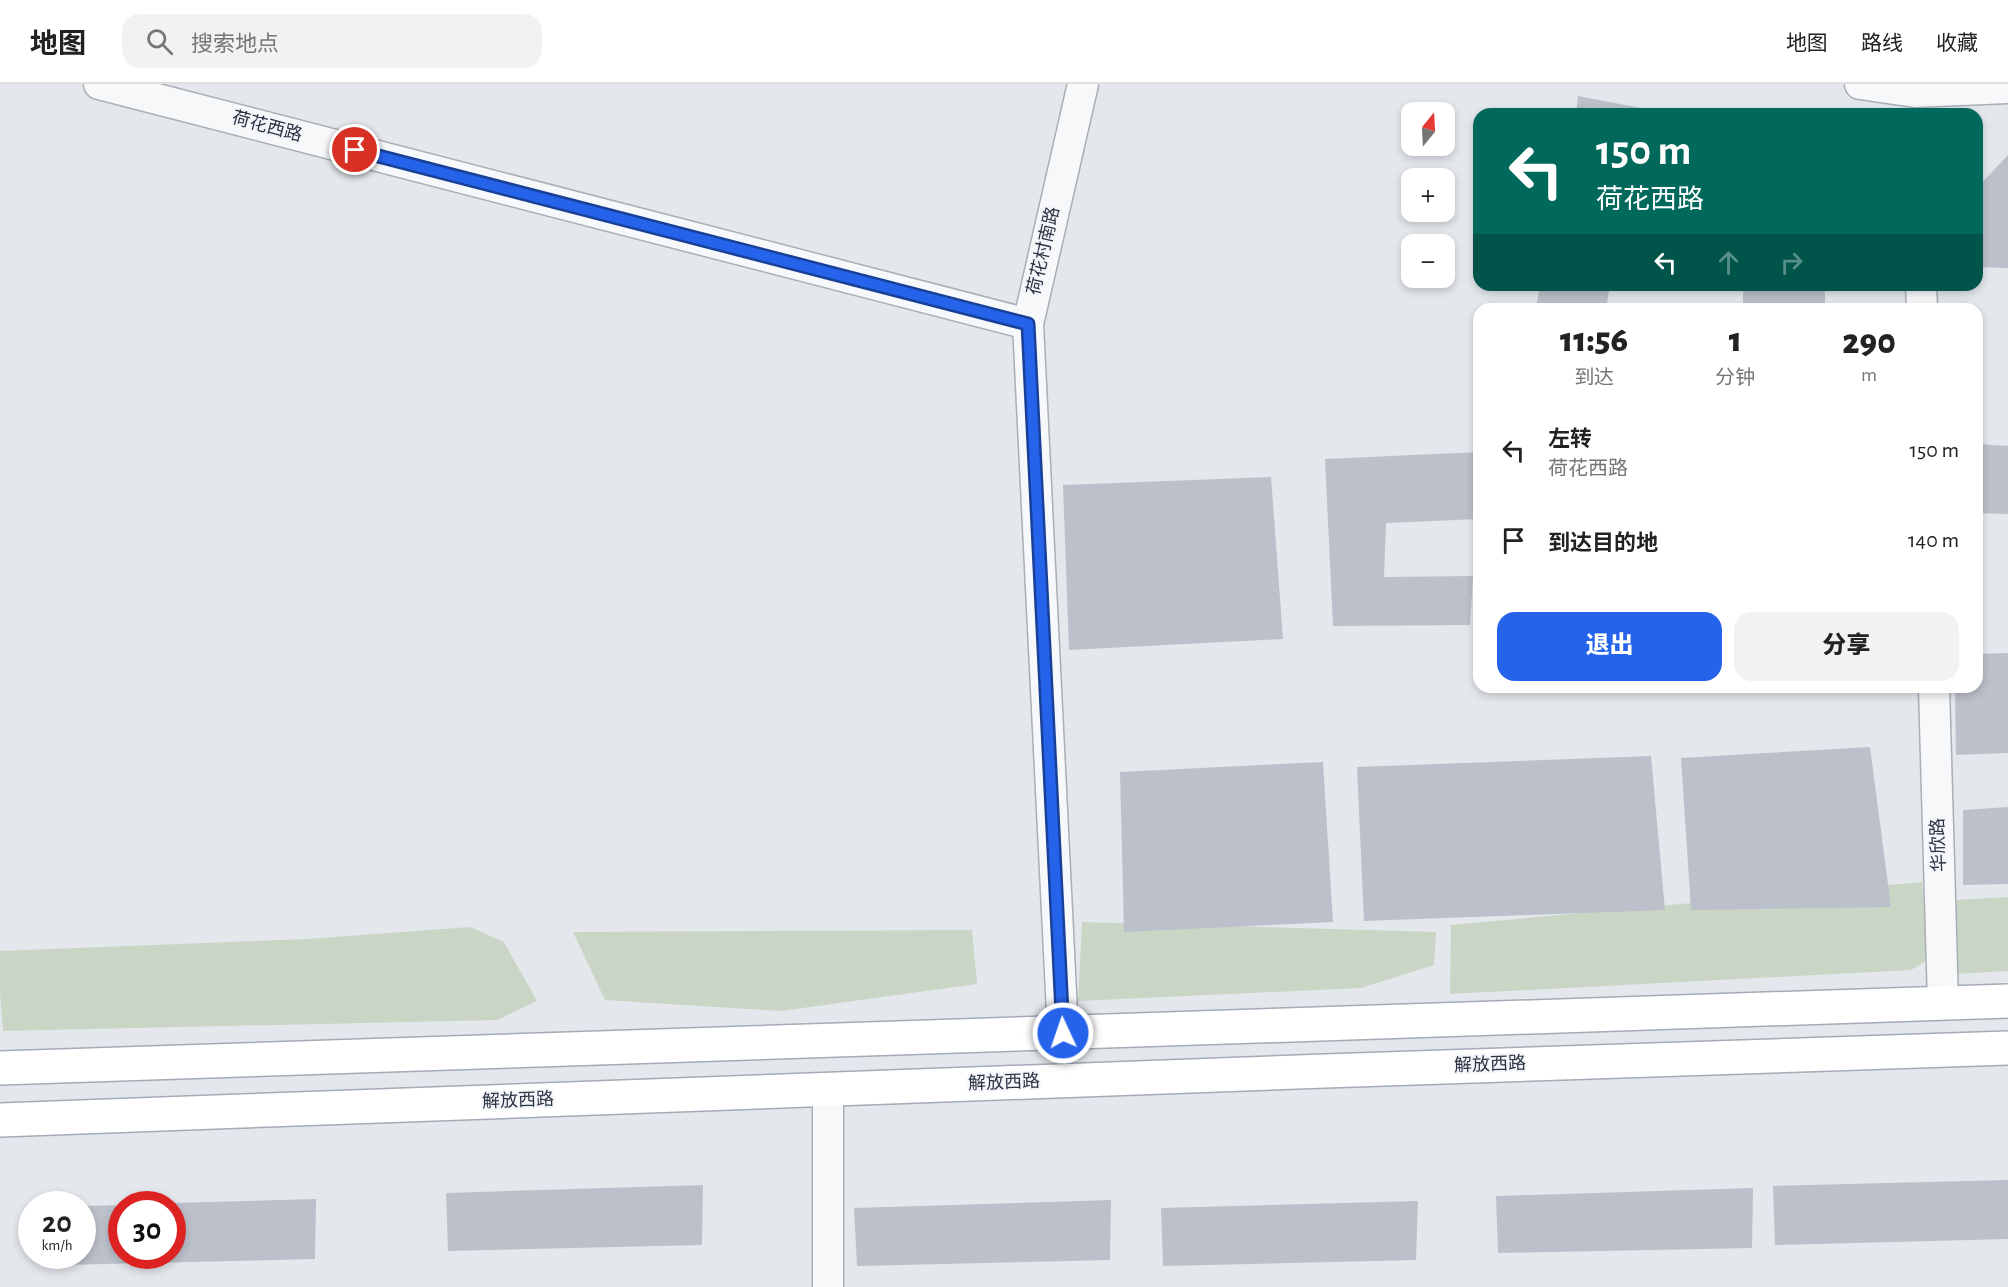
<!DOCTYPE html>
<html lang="zh">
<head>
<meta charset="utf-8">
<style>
	:root { --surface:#fff; --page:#f2f2f2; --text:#222; --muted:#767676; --line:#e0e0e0; --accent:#2563eb }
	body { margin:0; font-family:"Alegreya Sans","Noto Sans SC",sans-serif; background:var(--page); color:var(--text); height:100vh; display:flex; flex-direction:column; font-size:22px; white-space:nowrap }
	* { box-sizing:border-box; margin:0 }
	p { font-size:20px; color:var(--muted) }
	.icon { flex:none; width:33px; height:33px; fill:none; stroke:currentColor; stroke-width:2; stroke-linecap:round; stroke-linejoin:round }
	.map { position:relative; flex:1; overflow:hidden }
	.panel { position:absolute; left:1473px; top:219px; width:510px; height:390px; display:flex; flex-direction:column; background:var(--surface); border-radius:18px; box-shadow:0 3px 9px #0003 }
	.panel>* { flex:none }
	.guide { position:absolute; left:1473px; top:24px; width:510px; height:183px; border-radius:18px; box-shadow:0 3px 9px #0003; background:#00695c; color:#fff; overflow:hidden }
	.needle { width:39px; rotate:18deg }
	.tools { position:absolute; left:1401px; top:18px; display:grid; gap:12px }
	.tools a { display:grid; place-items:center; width:54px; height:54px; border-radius:12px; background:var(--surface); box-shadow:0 3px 9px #0003; font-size:30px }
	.speed { position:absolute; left:18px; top:1107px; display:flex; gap:12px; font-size:30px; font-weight:700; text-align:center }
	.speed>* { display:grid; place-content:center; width:78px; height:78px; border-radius:50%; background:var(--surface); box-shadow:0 3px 9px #0003; line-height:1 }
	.speed small { font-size:15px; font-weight:400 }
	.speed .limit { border:9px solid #d22; background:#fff; color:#111 }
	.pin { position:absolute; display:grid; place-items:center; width:51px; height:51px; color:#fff; margin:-26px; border:3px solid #fff; border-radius:50%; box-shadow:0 2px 6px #0007 }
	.me { position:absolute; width:66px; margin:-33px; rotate:357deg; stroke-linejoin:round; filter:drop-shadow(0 0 4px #0008) }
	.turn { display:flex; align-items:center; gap:21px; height:126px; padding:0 24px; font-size:27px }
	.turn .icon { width:78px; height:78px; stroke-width:2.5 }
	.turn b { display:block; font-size:42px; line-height:51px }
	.lanes { display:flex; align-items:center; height:57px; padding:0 24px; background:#0003; justify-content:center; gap:30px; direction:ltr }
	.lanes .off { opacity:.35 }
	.eta { display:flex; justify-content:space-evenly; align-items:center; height:102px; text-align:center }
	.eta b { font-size:36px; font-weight:800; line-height:42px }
	.cta { display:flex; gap:12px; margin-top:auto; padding:12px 24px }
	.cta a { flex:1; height:69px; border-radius:18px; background:var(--accent); color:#fff; font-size:24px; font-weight:800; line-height:69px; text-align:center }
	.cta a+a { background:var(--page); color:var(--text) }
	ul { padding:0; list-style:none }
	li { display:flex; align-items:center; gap:18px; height:90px; padding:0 24px }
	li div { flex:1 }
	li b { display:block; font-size:22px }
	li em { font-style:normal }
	header { display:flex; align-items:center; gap:36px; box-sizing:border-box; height:84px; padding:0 30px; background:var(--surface); border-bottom:2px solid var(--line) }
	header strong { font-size:28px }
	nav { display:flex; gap:33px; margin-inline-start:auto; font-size:21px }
	.search { width:420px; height:54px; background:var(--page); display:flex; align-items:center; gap:15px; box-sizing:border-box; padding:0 21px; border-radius:18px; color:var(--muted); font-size:22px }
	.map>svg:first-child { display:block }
	.green { fill:#c9d6c5 }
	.building { fill:#bbc0ca }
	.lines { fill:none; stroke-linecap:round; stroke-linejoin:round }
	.minor-casing { stroke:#a9aeb7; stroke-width:33 }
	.primary-casing { stroke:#a3abb8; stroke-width:36 }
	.minor { stroke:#f7f8fa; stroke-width:30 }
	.primary { stroke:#fff; stroke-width:33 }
	.route-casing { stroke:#184099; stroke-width:15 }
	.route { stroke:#2563eb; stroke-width:10 }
	.labels { text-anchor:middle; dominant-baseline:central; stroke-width:4.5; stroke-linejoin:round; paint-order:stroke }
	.street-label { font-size:18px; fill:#2b3445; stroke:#f4f6f9 }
</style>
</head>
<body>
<header>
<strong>地图</strong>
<div class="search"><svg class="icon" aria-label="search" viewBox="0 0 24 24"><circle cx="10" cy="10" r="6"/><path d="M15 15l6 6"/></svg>搜索地点</div>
<nav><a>地图</a><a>路线</a><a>收藏</a></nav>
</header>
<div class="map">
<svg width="2008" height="1203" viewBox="0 0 2008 1203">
	<rect width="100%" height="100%" fill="#e4e7ec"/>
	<g class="green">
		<polygon points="1922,798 1929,875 1911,886 1450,910 1451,841"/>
		<polygon points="2008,813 2008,887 1956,890 1956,816"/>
		<polygon points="1082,838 1436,848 1434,881 1361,904 1078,917"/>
		<polygon points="470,843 504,858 537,917 497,936 3,947 0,909 0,867 307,855"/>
		<polygon points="972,846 977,900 781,927 605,916 573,848"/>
	</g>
	<g class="building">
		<polygon points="1578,12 1667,29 1666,30 1576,30"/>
		<polygon points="2008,71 2008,184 1977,183 1977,104"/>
		<polygon points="1540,201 1610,201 1606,225 1536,225"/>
		<rect x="1743" y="201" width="82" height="24"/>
		<polygon points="1977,360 2008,362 2008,430 1977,429"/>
		<polygon points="1479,368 1479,435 1386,439 1384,493 1473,492 1470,541 1333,542 1325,375"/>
		<polygon points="1271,393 1283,555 1069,566 1063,401"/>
		<polygon points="2008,569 2008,669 1956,671 1955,603 1977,603 1977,570"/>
		<polygon points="1870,663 1891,823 1691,826 1681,674"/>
		<polygon points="1651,672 1665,826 1364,837 1357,683"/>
		<polygon points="1323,678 1333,838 1124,848 1120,688"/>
		<polygon points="2008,723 2008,800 1963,801 1963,726"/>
		<polygon points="2008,1096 2008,1155 1775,1161 1773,1102"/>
		<polygon points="703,1101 702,1161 448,1167 446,1109"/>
		<polygon points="1753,1104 1752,1164 1498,1169 1496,1112"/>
		<polygon points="316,1115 315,1175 62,1181 61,1172 82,1172 82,1122 122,1121 122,1172 172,1172 172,1119"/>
		<polygon points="1111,1116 1110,1176 857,1182 854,1124"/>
		<polygon points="1418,1117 1416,1176 1163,1182 1161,1124"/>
	</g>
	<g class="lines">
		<g class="minor-casing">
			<g id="minor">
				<polyline points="99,0 1028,240"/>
				<polyline points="1860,0 1915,8 2008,4"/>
				<polyline points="1921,201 1922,225"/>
				<polyline points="1934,603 1943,919"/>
				<polyline points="1063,949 1028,240 1083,0"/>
				<polyline points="828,1203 828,1005"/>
			</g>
		</g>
		<g class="primary-casing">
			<g id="primary">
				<polyline points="0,984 2008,917"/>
				<polyline points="0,1036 1325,987 2008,964"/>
			</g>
		</g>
		<use href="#minor" class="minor"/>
		<use href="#primary" class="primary"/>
	</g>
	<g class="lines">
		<g class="route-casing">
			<polyline id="route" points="355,66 1028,240 1063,949"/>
		</g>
		<use href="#route" class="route"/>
	</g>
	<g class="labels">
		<g class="street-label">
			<text transform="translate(267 43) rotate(15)">荷花西路</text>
			<text transform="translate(1044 167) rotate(-77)">荷花村南路</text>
			<text transform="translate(1939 761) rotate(-92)">华欣路</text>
			<text transform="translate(1490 981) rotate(-2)">解放西路</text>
			<text transform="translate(1004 999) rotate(-2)">解放西路</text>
			<text transform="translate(518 1017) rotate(-2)">解放西路</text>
		</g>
	</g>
</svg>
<div class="tools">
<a><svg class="needle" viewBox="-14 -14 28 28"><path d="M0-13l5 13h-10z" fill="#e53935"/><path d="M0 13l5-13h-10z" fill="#767676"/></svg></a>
<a>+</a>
<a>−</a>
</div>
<div class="speed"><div>20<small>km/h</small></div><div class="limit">30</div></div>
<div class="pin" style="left:355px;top:66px;background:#d93025"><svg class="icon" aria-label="arrive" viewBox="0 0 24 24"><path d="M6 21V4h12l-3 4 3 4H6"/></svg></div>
<svg class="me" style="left:1063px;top:949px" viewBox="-20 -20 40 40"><circle r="17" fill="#2563eb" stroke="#fff" stroke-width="3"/><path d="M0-11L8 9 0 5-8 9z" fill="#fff"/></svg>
<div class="guide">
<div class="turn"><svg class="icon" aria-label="left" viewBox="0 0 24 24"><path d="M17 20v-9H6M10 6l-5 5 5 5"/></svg><div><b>150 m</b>荷花西路</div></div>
<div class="lanes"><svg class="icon" aria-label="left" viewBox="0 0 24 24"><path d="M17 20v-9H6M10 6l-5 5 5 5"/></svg><svg class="icon off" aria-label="ahead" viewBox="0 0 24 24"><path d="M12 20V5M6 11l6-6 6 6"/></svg><svg class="icon off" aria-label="right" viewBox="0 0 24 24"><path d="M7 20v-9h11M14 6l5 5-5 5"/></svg></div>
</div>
<section class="panel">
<div class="eta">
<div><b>11:56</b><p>到达</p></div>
<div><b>1</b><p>分钟</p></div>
<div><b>290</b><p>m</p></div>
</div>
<ul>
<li><svg class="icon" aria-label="left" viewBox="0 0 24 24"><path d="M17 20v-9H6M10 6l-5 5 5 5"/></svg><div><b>左转</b><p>荷花西路</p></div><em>150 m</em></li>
<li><svg class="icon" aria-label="arrive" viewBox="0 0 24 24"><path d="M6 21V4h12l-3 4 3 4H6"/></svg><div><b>到达目的地</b></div><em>140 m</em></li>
</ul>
<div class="cta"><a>退出</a><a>分享</a></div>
</section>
</div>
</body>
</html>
